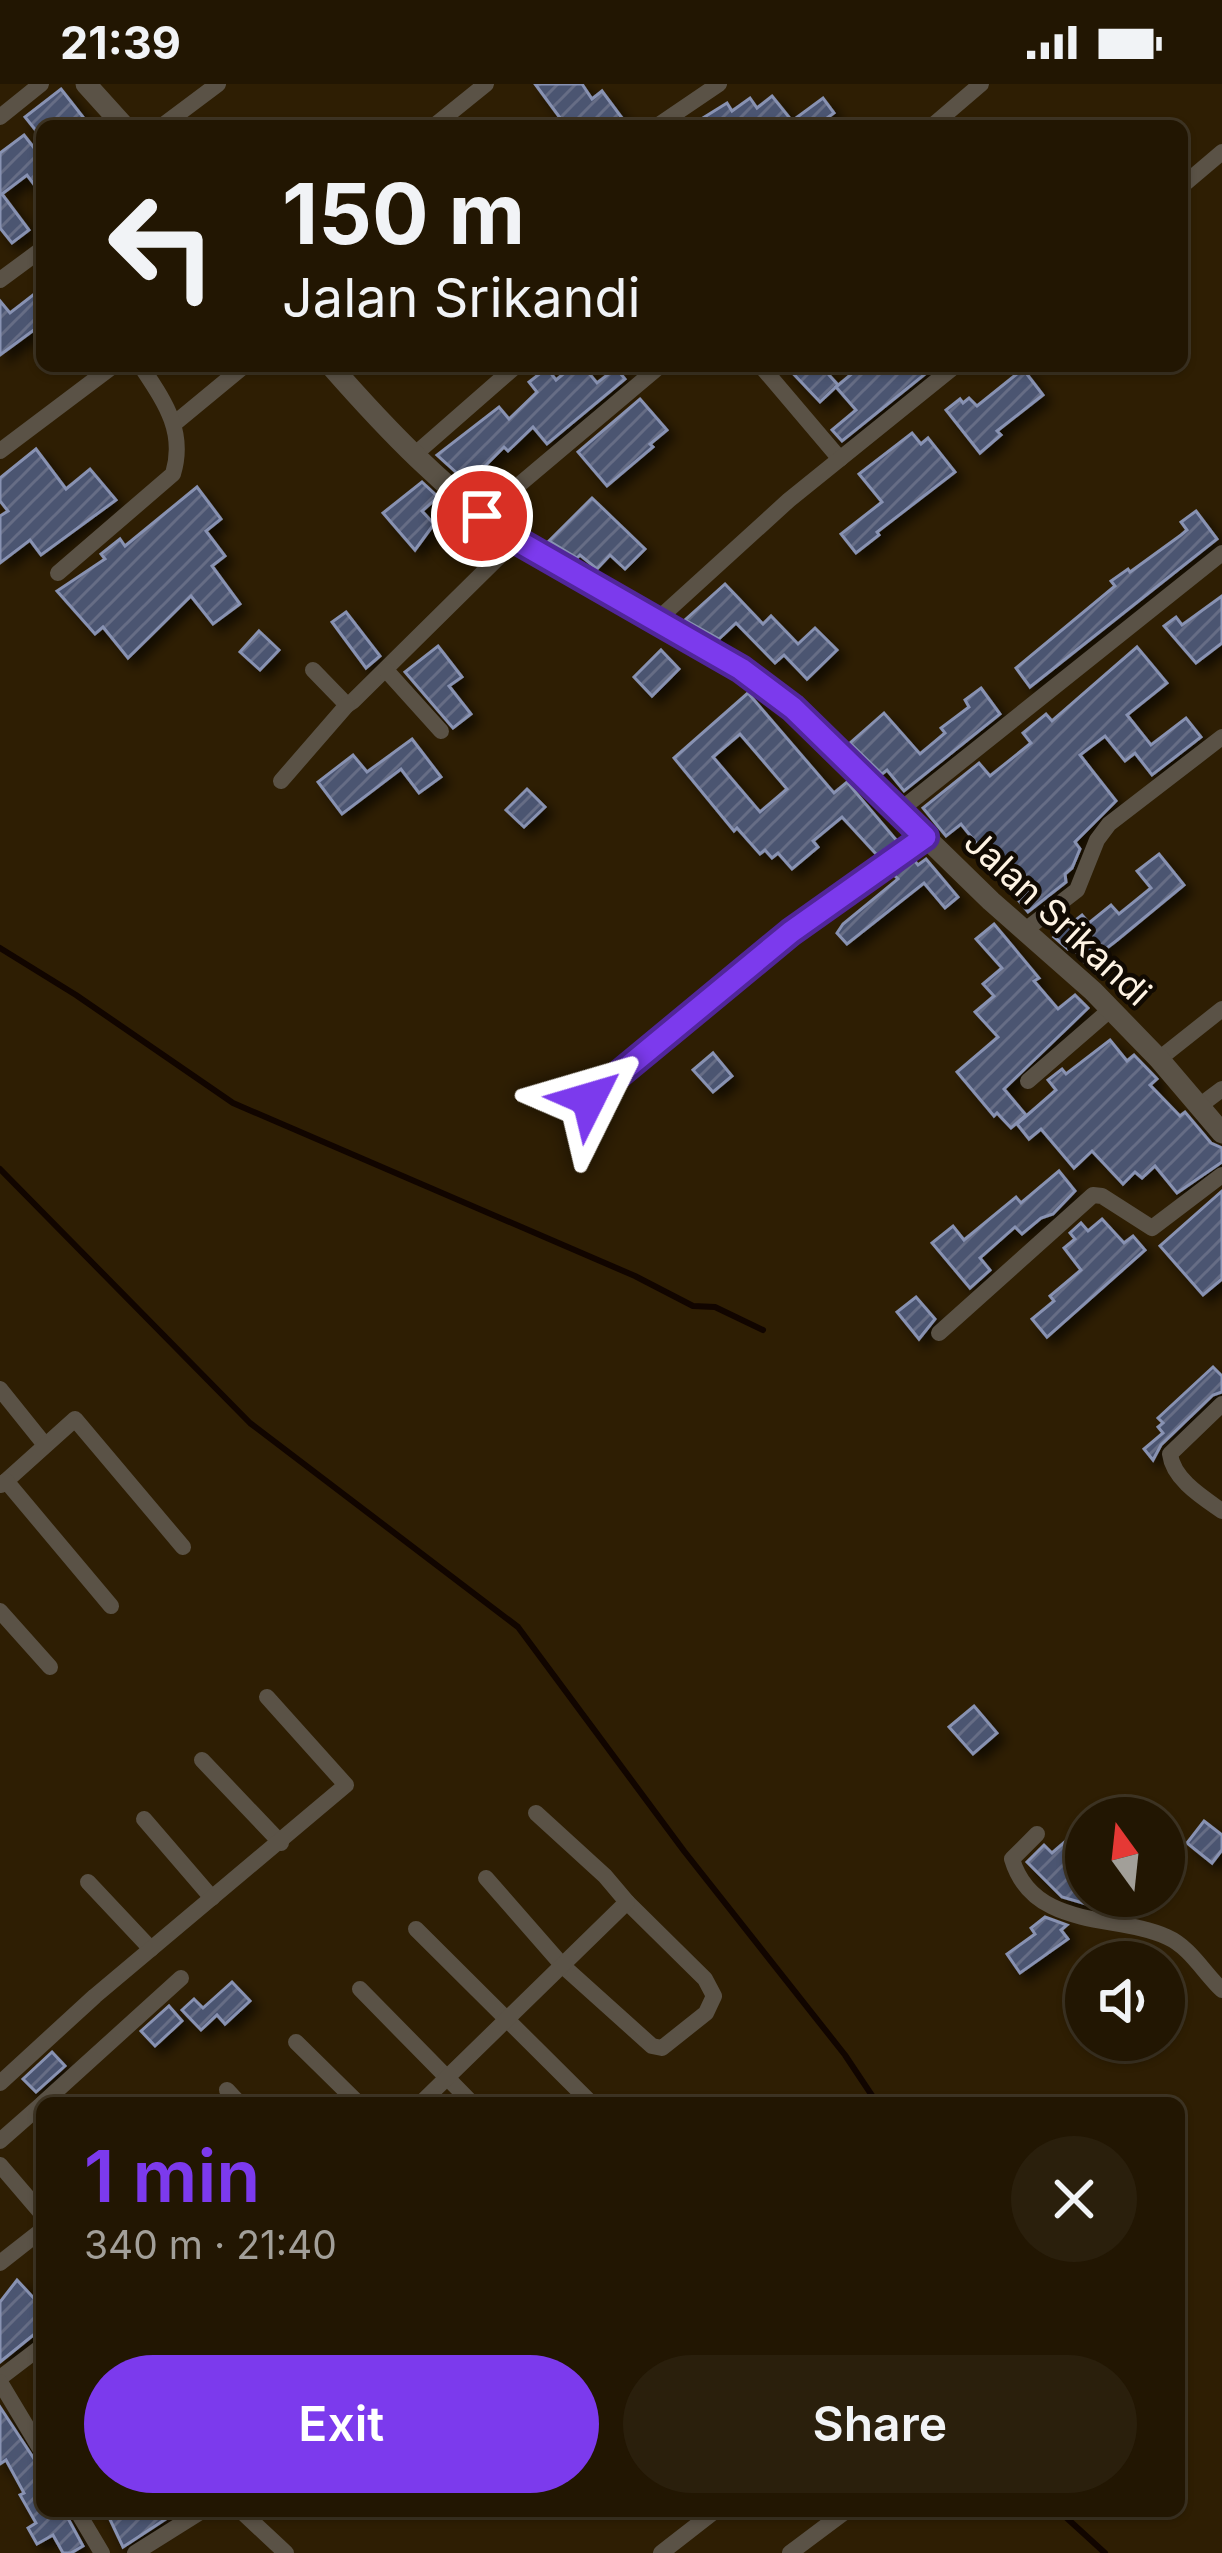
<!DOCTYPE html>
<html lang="en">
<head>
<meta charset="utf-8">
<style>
	:root { --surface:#221602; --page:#2a1f0c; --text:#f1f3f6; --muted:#a29f99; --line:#3f3524; --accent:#7c3aed }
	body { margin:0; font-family:Inter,sans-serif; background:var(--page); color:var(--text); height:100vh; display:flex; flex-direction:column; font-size:45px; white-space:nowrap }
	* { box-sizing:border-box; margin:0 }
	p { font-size:39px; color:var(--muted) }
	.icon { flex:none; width:66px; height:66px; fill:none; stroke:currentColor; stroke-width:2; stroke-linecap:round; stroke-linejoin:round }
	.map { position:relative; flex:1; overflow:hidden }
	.side { position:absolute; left:36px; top:2013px; width:1149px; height:420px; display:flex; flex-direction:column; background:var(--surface); border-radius:18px; box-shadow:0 3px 9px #0004,0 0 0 3px var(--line) }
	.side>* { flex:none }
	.banner { position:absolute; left:36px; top:36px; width:1152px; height:252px; border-radius:18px; box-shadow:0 3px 9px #0004,0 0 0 3px var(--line); background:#221602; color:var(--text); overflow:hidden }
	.needle { width:78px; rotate:345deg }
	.buttons { position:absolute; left:1065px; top:1713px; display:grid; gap:24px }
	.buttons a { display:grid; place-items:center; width:120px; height:120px; border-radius:50%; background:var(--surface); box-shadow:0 3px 9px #0004,0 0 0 3px var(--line); font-size:60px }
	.pin { position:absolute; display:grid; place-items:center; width:102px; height:102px; color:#fff; margin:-51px; border:6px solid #fff; border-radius:50%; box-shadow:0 3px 12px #0007 }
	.me { position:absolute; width:132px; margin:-66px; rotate:50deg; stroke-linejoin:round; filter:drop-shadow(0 0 9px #0008) }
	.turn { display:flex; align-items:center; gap:42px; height:252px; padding:0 48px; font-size:54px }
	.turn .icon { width:156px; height:156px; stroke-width:2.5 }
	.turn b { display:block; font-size:84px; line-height:102px }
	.round { display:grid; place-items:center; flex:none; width:126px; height:126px; border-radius:63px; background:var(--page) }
	.headline { display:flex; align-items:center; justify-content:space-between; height:204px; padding:0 48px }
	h1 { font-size:72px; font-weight:600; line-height:90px; color:var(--accent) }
	.button { display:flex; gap:24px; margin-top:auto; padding:24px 48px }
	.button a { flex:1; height:138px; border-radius:72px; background:var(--accent); color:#fff; font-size:48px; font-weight:600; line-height:138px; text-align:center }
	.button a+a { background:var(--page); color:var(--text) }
	.status { display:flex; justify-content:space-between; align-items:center; height:84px; padding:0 60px; background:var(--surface); direction:ltr }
	.status svg { height:33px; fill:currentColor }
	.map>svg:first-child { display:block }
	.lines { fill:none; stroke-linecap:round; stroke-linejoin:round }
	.stream { stroke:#110500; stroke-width:6 }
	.building { fill:url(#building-hatch); stroke:#8892b2; stroke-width:3; fill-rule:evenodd; filter:url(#shadow) }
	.minor { stroke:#5a5246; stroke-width:16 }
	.tertiary { stroke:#5a5246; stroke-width:21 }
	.route-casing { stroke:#51269a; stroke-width:30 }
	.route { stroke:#7c3aed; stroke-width:21 }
	.labels { text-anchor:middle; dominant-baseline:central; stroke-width:9; stroke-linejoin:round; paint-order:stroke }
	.street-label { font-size:36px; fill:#fef3e3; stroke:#110a02 }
</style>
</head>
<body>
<div class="status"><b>21:39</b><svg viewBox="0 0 49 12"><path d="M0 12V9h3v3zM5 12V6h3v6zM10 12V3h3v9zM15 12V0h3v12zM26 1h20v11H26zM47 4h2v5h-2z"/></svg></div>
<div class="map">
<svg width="1222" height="2469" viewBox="0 0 1222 2469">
	<defs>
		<pattern id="building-hatch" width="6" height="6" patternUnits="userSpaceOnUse" patternTransform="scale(3)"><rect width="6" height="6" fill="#4b5471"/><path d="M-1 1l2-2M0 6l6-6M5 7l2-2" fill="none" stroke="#666d85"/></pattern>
		<filter id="shadow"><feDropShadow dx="7" dy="7" stdDeviation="6" flood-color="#0009"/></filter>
	</defs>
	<rect width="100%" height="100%" fill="#2e1e03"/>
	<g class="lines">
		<g class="stream">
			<polyline points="0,864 76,911 233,1019 635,1192 693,1222 715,1223 763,1246"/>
			<polyline points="0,1085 250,1339 518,1543 684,1767 845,1971 877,2019"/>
			<polyline points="1059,2427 1105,2469"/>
		</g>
	</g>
	<g class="building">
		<polygon points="535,0 582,0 592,15 602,7 628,42 566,42"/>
		<polygon points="61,5 90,42 42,42 37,48 25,33"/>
		<polygon points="772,12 792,37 823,14 834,29 816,42 690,42 727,19 732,27 750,14 757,24"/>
		<polygon points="24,51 42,74 42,111 27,91 2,110 29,146 12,159 0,144 0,69"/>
		<polygon points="42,204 42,240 0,271 0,217 10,229"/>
		<polygon points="573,282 583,282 597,299 616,284 625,295 547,360 533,343 508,367 504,363 468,399 437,371 499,323 509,335 537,308 529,298 547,284 556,296"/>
		<polygon points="786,282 821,282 838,301 820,318"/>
		<polygon points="861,282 935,282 842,357 832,346 856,326 836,303"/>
		<polygon points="1023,285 1043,311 997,347 1001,351 980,369 946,326 960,315 963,319 969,314 977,322"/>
		<polygon points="640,315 667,346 650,360 653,363 607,402 578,368"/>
		<polygon points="912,349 921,360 928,354 955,388 877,448 879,451 856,469 841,450 882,418 859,390"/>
		<polygon points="36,365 66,405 90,385 116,416 41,471 30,456 0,479 0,432 8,427 0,417 0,394"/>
		<polygon points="422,398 438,413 422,427 434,440 415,466 383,429"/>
		<polygon points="197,403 221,435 206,447 225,472 212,482 240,520 213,540 191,512 128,574 103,543 95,550 57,507 105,475 101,470 120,455 125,462"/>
		<polygon points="592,414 645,465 625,485 610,471 597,485 580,471 577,474 549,457"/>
		<polygon points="1196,427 1217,455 1030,603 1016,584 1115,502 1111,497 1128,485 1130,488 1181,451 1187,446 1181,438"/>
		<polygon points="725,500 763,540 771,532 798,560 815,544 837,566 807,595 784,571 775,579 736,539 719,555 685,536"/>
		<polygon points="1222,512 1222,559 1196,579 1164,542 1176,533 1182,541"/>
		<polygon points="346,528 380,572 366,584 332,538"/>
		<polygon points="259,547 279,566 260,586 240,568"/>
		<polygon points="438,562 462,593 449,602 471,630 453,644 405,588"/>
		<polygon points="1137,563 1167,599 1127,631 1151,661 1186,634 1201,653 1152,691 1135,669 1125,677 1105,652 1080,671 1116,717 1075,758 1080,765 1072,784 1065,790 1066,798 1028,828 1019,817 1029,809 1005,778 1002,780 994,770 989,775 961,740 946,752 923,724 979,679 990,692 1031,659 1023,649 1046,630 1052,637"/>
		<polygon points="661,566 679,585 652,612 634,593"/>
		<polygon points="981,604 1000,630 904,707 887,686 882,690 850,659 884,629 920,670 945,649 941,644 969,623 965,616"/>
		<path d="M748 609 834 709 847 698 897 757 877 771 842 733 813 757 818 763 792 785 778 769 772 774 765 766 760 770 737 744 734 747 674 674ZM740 650 787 705 760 728 713 673Z"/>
		<polygon points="412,655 441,693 419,709 401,685 342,730 318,698 353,671 367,688"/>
		<polygon points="527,705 545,723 524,743 506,726"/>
		<polygon points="1159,770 1184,801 1116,857 1086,880 1072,862 1068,865 1054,853 1082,831 1089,839 1111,821 1119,830 1151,804 1137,787"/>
		<polygon points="926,775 958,813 945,824 924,799 847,860 837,849 843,840 898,795 894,791 914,776 918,781"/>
		<polygon points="994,840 1039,894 1034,897 1058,925 1075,911 1088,924 1004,1005 1026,1031 1011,1044 997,1029 994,1032 957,988 998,953 975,928 994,912 983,900 1002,884 976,855"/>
		<polygon points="1110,956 1127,977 1134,971 1157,995 1150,1001 1180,1032 1185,1028 1211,1059 1222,1064 1222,1078 1177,1109 1155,1082 1142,1094 1135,1088 1123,1100 1092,1067 1074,1084 1041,1045 1029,1055 1017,1040 1056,1006 1048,996 1062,985 1066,990"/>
		<polygon points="713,969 732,992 713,1008 693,986"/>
		<polygon points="1059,1087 1075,1107 1053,1130 1041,1134 1022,1150 1015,1143 980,1174 990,1186 970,1204 932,1159 953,1142 964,1156 1016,1113 1021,1119"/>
		<polygon points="1222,1107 1222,1195 1203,1211 1160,1162"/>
		<polygon points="1102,1135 1124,1159 1133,1152 1145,1166 1047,1253 1032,1235 1054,1217 1050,1212 1081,1186 1064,1164 1075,1155 1070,1149 1081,1139 1088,1147"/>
		<polygon points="916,1213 935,1235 919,1255 897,1228"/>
		<polygon points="1213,1283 1222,1292 1222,1308 1213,1311 1161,1361 1153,1376 1144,1365 1163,1349 1158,1343 1163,1339 1158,1334"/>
		<polygon points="974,1622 997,1649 973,1670 949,1643"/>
		<polygon points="1204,1737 1222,1751 1222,1766 1212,1779 1187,1759"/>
		<polygon points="1086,1748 1086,1812 1136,1812 1120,1827 1101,1824 1095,1817 1090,1821 1062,1813 1027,1778 1044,1761 1052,1769 1074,1750 1078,1755"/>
		<polygon points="1045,1833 1067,1841 1061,1846 1068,1855 1020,1889 1007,1870 1035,1850 1031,1844"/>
		<polygon points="232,1898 250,1917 225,1940 217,1931 201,1946 182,1926 194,1915 203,1924"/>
		<polygon points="169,1922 182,1937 155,1962 141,1947"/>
		<polygon points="52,1968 65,1982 36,2008 23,1995"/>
		<polygon points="17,2196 42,2223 42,2244 0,2278 0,2218"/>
		<polygon points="0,2323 42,2387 42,2427 64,2427 83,2462 71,2469 63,2469 53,2451 37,2460 28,2444 36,2439 20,2411 24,2409 6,2376 0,2380"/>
		<polygon points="106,2427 178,2427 123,2463"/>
	</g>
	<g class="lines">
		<g class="minor">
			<polyline points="0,33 41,0"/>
			<polyline points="162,42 218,0"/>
			<polyline points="434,42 486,0"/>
			<polyline points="657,42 719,0"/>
			<polyline points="932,42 981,0"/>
			<polyline points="1182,102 1222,68"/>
			<polyline points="0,196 42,165"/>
			<polyline points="761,282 840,375"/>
			<polyline points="175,339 244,282"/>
			<polyline points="0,367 113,282"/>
			<polyline points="413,372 516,282"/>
			<polyline points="482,432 660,282"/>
			<path d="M58 489 173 390C186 347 164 317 141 282"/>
			<polyline points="656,537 789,416 955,282"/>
			<polyline points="313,586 347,621 353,617 516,456"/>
			<polyline points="386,586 441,647"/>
			<polyline points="281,697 347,621"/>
			<polyline points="899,727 1222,469"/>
			<polyline points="1024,847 1077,806 1097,756 1109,740 1222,653"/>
			<polyline points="1159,975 1222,925"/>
			<polyline points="1028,997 1111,925"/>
			<polyline points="589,1015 791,848 925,753"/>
			<polyline points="1198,1023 1222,1005"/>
			<polyline points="939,1249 1093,1111 1102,1112 1152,1144 1222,1091"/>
			<polyline points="0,1305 45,1361"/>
			<path d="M1222 1320 1170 1370C1173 1395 1202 1413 1222 1427"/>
			<polyline points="6,1397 75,1335 183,1463"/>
			<polyline points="1,1401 6,1397 111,1522"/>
			<polyline points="0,1527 50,1583"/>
			<polyline points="202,1676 281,1759"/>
			<polyline points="144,1735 212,1814"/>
			<path d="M1037 1750 1012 1775C1033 1846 1117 1830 1167 1853 1190 1863 1204 1889 1222 1906"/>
			<polyline points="486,1794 563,1882 652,1962 662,1964 706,1929 714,1912 705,1895 627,1818"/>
			<polyline points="88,1798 151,1865"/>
			<polyline points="416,1845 591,2019"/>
			<polyline points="360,1905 472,2019"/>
			<polyline points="296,1958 358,2019"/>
			<polyline points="0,1999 95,1912 346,1701 267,1613"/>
			<polyline points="227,2006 239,2019"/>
			<polyline points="43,2019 181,1894"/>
			<polyline points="421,2019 627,1818 605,1792 536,1729"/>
			<polyline points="0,2057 42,2020"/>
			<polyline points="0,2081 42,2130"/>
			<polyline points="0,2179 42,2146"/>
			<polyline points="0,2294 42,2262"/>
			<polyline points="0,2298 42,2368"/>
			<polyline points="77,2427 102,2469"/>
			<polyline points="241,2427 286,2469"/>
			<polyline points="135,2469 202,2427"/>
			<polyline points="661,2469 715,2427"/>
			<polyline points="790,2469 846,2427"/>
		</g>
		<g class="tertiary">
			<polyline points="86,0 124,42"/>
			<path d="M331 282C388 347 445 406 516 456L741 585 793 624 991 817 1093 907 1159 975 1222 1049"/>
		</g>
	</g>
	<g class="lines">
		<g class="route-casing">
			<polyline id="route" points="482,432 516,456 741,585 793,624 925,753 791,848 589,1015"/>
		</g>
		<use href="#route" class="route"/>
	</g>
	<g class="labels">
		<g class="street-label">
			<text transform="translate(1058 833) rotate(43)">Jalan Srikandi</text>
		</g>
	</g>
</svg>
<div class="buttons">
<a><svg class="needle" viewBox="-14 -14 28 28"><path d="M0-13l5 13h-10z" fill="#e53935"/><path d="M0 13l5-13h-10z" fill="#a29f99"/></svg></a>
<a><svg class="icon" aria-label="sound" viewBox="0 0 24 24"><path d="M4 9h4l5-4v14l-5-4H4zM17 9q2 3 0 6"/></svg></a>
</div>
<div class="pin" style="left:482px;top:432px;background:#d93025"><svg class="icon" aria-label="arrive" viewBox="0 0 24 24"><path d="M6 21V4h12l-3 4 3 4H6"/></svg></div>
<svg class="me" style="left:589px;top:1015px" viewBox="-20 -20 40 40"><path d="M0-17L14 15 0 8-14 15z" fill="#7c3aed" stroke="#fff" stroke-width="4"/></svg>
<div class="banner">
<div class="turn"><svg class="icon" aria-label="left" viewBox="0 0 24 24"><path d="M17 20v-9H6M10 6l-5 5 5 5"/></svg><div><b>150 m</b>Jalan Srikandi</div></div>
</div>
<section class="side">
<div class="headline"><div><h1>1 min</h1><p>340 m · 21:40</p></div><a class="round"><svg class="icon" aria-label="close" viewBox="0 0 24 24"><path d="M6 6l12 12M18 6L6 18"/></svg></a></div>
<div class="button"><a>Exit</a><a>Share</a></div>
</section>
</div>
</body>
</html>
